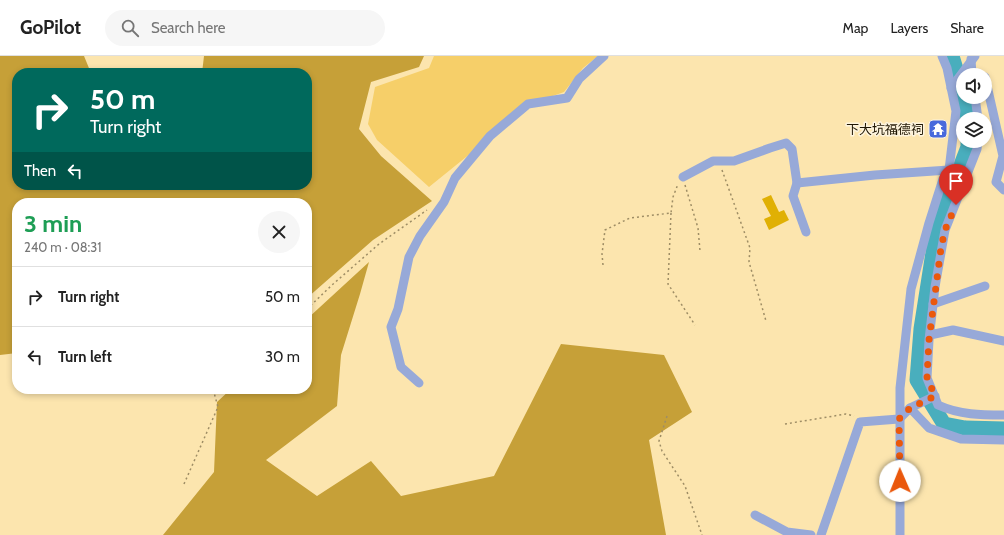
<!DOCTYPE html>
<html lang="en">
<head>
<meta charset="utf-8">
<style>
	:root { --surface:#fff; --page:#f6f6f6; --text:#222; --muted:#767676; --line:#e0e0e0 }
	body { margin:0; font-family:Cabin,"Noto Sans TC",sans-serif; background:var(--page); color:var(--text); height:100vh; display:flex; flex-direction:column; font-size:15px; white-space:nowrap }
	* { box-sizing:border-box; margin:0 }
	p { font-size:13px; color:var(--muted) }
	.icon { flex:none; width:22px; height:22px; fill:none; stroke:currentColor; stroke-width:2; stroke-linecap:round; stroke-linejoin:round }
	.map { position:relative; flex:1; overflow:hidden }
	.panel { position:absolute; left:12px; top:142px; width:300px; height:196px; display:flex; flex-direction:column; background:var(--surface); border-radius:16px; box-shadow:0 2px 6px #0003 }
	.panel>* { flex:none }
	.top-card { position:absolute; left:12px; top:12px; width:300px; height:122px; border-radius:16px; box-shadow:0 2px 6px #0003; background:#00695c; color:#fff; overflow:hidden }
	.fabs { position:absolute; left:956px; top:12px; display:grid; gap:8px }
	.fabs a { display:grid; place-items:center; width:36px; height:36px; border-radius:50%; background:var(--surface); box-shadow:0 2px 6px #0003; font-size:20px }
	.pin { position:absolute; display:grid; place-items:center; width:34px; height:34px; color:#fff; margin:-41px -17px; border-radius:50% 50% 50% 0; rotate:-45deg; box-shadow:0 0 4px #0007 }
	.pin .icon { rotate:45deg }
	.me { position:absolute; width:44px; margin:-22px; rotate:359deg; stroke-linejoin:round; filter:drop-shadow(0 0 3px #0008) }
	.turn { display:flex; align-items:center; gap:14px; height:84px; padding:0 12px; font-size:18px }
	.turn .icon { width:52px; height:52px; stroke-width:2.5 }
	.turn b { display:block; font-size:28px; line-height:34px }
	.then { display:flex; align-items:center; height:38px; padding:0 12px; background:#0003; gap:8px; font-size:15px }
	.round { display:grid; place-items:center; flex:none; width:42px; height:42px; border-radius:21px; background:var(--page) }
	.headline { display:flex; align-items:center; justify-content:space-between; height:68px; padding:0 12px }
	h1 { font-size:24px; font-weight:700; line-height:30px; color:#1e9e55 }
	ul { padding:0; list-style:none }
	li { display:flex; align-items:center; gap:12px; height:60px; padding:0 12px; border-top:1px solid var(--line) }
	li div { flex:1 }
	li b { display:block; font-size:15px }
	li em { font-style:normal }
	header { display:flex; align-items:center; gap:24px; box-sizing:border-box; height:56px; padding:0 20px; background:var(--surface); border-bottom:1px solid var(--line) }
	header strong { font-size:19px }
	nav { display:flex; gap:22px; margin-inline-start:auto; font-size:14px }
	.search { width:280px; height:36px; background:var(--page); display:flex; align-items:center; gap:10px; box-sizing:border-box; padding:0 14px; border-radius:22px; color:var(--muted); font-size:15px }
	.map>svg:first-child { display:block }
	.green { fill:#f6cf69 }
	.forest { fill:#c6a038 }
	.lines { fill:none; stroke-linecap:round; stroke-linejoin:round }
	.river { stroke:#49aebd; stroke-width:15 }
	.building { fill:#e0b004 }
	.path { stroke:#9e8d65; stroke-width:1.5; stroke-dasharray:2 3; stroke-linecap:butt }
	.minor { stroke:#97a9d8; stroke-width:9 }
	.route { stroke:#ea580c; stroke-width:7; stroke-dasharray:0 12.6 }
	.labels { text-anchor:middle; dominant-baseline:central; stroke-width:3; stroke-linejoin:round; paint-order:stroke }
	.poi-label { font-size:13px; fill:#201703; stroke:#fdf4de; text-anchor:end }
</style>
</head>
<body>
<header>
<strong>GoPilot</strong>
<div class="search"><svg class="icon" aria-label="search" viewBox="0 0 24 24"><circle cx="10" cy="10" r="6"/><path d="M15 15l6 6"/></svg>Search here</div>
<nav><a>Map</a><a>Layers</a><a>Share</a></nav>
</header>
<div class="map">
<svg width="1004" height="479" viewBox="0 0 1004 479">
	<rect width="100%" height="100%" fill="#fce5ae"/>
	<polygon class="green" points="434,0 598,0 583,12 564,36 533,47 429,131 377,84 368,68 375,31 429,12"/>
	<g class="forest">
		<polygon points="0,0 84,0 91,17 17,17 17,129 307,129 307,17 202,17 204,0 424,0 419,11 371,26 359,73 381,100 432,145 373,184 307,242 307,147 17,147 17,297 0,299"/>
		<polygon points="369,206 360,238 341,299 337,350 266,404 317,440 371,405 401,440 494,420 561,288 664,299 692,356 649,384 666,479 163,479 214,416 217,346 231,333 307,333 307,263"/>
	</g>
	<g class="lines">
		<g class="river">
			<polyline points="952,0 963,36"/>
			<polyline points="964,41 967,63"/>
			<polyline points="968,85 968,91 937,171 921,273 917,324 944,368 965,372 1004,373"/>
		</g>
	</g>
	<polygon class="building" points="771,139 779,156 784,154 789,164 769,174 764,163 771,160 762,143"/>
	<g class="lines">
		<g class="path">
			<polyline points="937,71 946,71"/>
			<polyline points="722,114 750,192 749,206 766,265"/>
			<polyline points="685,129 698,172 700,195"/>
			<polyline points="671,157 668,228 695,269"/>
			<polyline points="603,209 602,198 605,174 630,162 671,157 673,141 678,128"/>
			<polyline points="307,253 332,229 379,188 427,154"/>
			<polyline points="667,360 659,385 662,395 685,430 702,479"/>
			<polyline points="785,368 846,358 854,360"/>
			<polyline points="184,428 218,351 213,333"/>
		</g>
		<g class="minor">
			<polyline points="971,3 972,19"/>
			<polyline points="985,21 1003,100 996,126 1004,134"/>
			<polyline points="951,32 975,0"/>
			<polyline points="975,41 978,63"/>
			<path d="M978 85 977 93 945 174 935 231 929 284 927 322 938 349C960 359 981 359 1004 359"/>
			<polyline points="683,121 713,105 734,105 770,92 786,87 792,93 797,127 875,119 949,114"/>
			<polyline points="797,127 793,140 806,176"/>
			<polyline points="933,248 985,230"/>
			<polyline points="930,279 953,274 1004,285"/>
			<polyline points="419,327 401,311 391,271 398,253 409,201 420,180 444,146 455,122 490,80 528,48 567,42 579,23 604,0"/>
			<polyline points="910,352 929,372 961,383 1004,384"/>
			<polyline points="755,459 787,476 811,479"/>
			<polyline points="821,479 860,366 899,363 910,352 935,340"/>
			<polyline points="900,479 900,332 911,233 929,167 943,123 949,114 956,55 947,12 942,0"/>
		</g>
	</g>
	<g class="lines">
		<polyline class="route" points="900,425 899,363 910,352 935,340 927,322 929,284 941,192 945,174 956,149"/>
	</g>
	<defs>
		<g id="temple-square" transform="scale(1)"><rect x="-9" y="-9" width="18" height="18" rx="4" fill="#4869dc" stroke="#fdf4de"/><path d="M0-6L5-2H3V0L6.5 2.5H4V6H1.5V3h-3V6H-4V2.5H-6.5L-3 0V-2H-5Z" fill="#fff"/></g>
	</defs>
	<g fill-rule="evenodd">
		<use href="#temple-square" x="938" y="73"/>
	</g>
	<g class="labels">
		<g class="poi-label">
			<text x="924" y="73">下大坑福德祠</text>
		</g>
	</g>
</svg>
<div class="fabs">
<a><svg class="icon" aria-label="sound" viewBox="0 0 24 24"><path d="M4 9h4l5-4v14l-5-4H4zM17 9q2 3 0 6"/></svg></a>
<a><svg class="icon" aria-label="layers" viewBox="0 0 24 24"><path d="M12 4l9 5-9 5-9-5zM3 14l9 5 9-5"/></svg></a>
</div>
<div class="pin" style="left:956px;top:149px;background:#d93025"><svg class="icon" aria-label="arrive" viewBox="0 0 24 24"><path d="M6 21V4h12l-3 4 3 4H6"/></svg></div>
<svg class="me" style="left:900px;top:425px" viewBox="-20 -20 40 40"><circle r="19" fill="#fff"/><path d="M0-13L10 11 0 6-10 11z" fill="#ea580c"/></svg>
<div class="top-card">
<div class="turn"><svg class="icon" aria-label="right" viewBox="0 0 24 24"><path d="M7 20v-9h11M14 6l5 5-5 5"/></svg><div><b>50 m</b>Turn right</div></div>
<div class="then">Then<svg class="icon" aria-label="left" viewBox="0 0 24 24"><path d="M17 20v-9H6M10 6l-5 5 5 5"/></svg></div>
</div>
<section class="panel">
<div class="headline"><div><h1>3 min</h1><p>240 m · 08:31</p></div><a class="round"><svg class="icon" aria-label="close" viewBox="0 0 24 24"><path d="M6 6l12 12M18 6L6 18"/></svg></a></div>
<ul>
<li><svg class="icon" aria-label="right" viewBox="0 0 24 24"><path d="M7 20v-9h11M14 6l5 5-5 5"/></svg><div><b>Turn right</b></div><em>50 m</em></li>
<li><svg class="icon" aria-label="left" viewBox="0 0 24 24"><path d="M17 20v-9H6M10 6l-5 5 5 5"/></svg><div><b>Turn left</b></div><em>30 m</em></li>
</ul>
</section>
</div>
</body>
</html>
